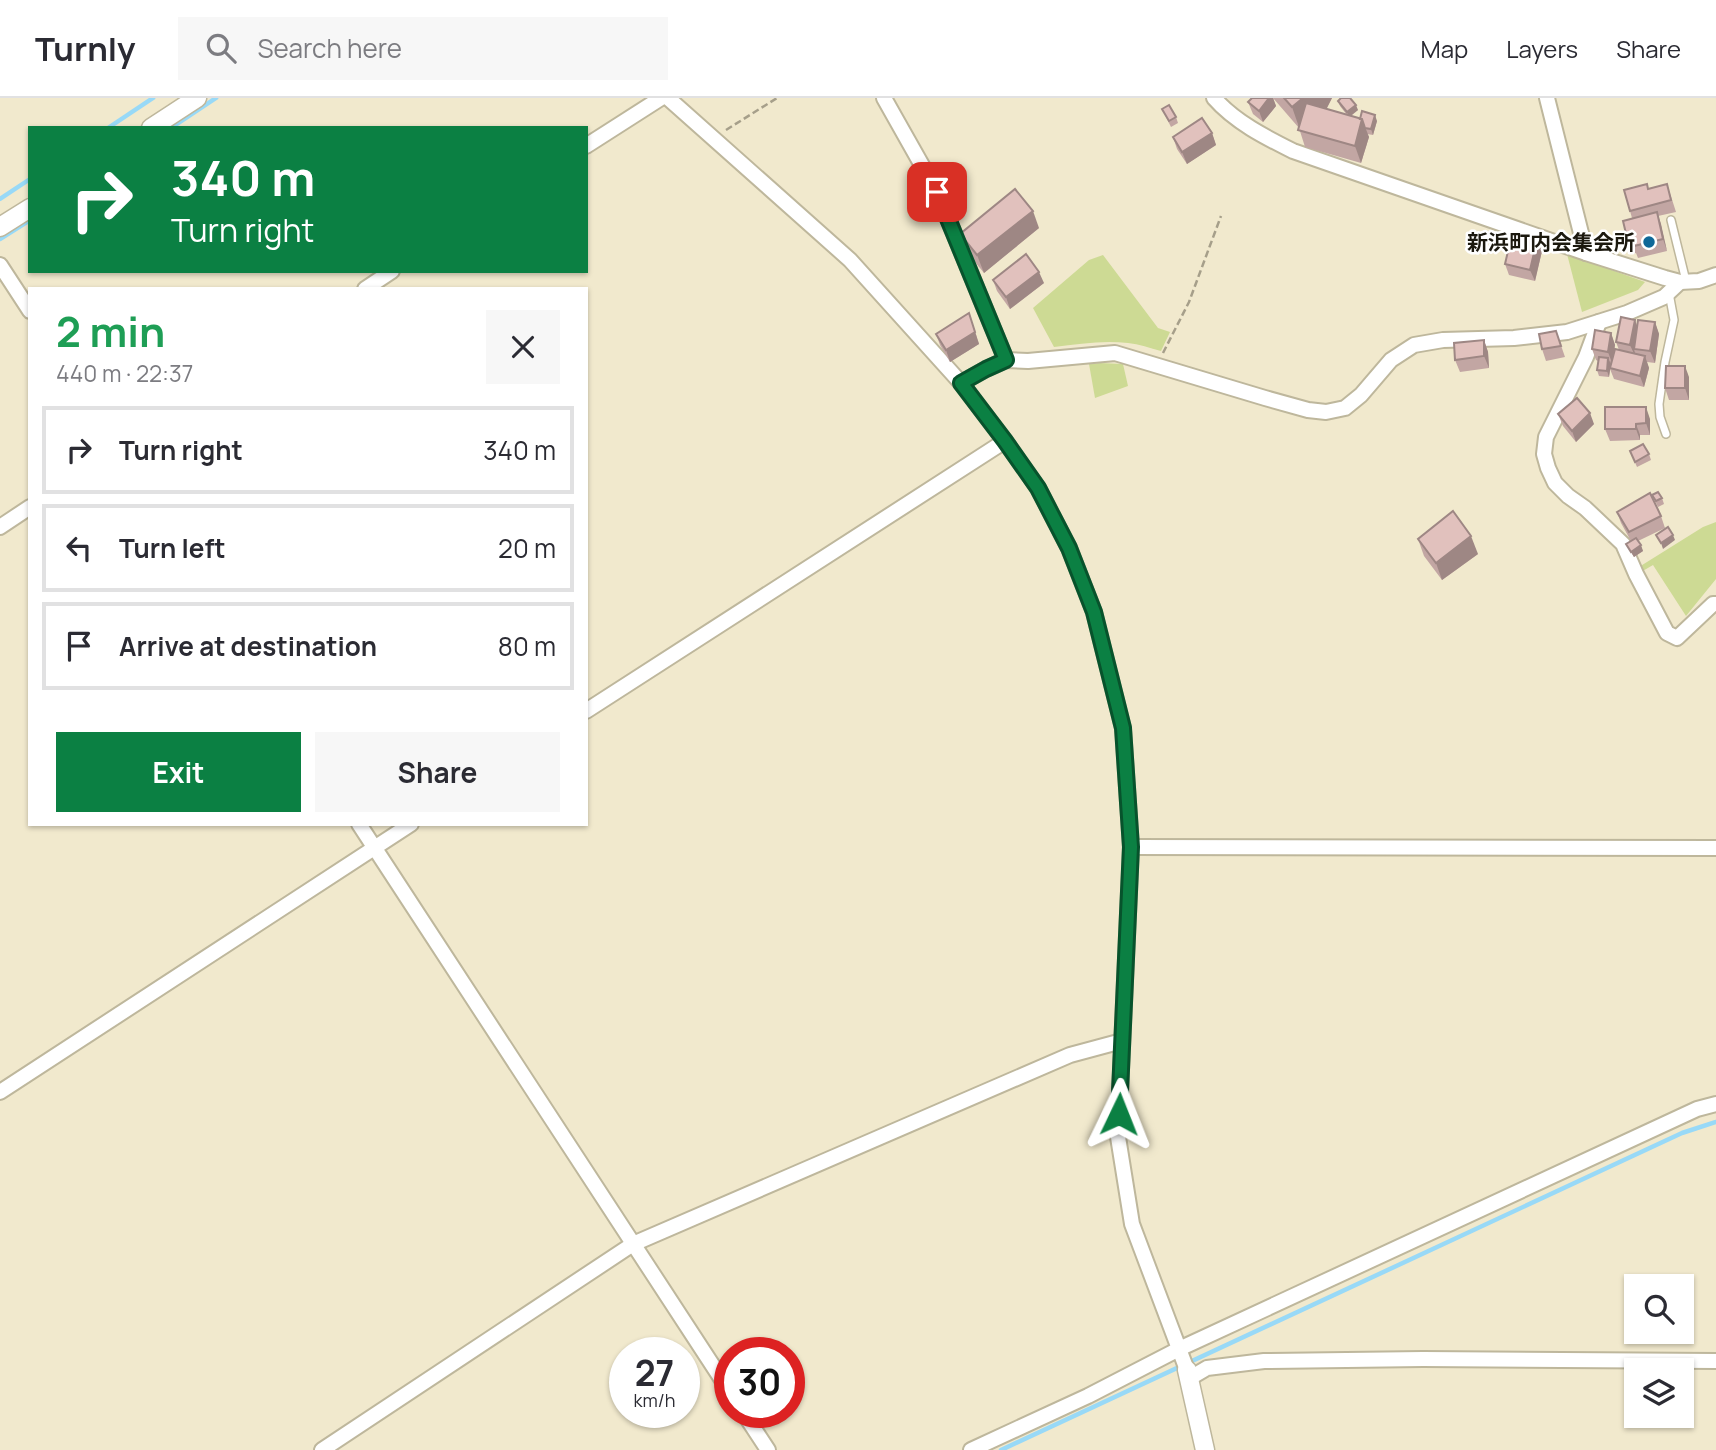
<!DOCTYPE html>
<html lang="en">
<head>
<meta charset="utf-8">
<style>
	:root { --surface:#fff; --page:#f7f7f7; --text:#2b2b33; --muted:#7c7c81; --line:#e1e1e2; --accent:#0b8043 }
	body { margin:0; font-family:Manrope,"Noto Sans JP",sans-serif; background:var(--page); color:var(--text); height:100vh; display:flex; flex-direction:column; font-size:26px; white-space:nowrap }
	* { box-sizing:border-box; margin:0 }
	p { font-size:23px; color:var(--muted) }
	.icon { flex:none; width:38px; height:38px; fill:none; stroke:currentColor; stroke-width:2; stroke-linecap:round; stroke-linejoin:round }
	.map { position:relative; flex:1; overflow:hidden }
	.side { position:absolute; left:28px; top:189px; width:560px; height:539px; display:flex; flex-direction:column; background:var(--surface); border-radius:0px; box-shadow:0 2px 5px #0004 }
	.side>* { flex:none }
	.banner { position:absolute; left:28px; top:28px; width:560px; height:147px; border-radius:0px; box-shadow:0 2px 5px #0004; background:#0b8043; color:#fff; overflow:hidden }
	.controls { position:absolute; left:1624px; top:1176px; display:grid; gap:14px }
	.controls a { display:grid; place-items:center; width:70px; height:70px; border-radius:0px; background:var(--surface); box-shadow:0 2px 5px #0004; font-size:35px }
	.speed { position:absolute; left:609px; top:1239px; display:flex; gap:14px; font-size:35px; font-weight:700; text-align:center }
	.speed>* { display:grid; place-content:center; width:91px; height:91px; border-radius:50%; background:var(--surface); box-shadow:0 2px 5px #0004; line-height:1 }
	.speed small { font-size:18px; font-weight:400 }
	.speed .limit { border:10px solid #d22; background:#fff; color:#111 }
	.pin { position:absolute; display:grid; place-items:center; width:60px; height:60px; color:#fff; margin:-30px; border-radius:14px; box-shadow:0 4px 10px #0006 }
	.me { position:absolute; width:77px; margin:-38px; rotate:2deg; stroke-linejoin:round; filter:drop-shadow(0 0 5px #0008) }
	.turn { display:flex; align-items:center; gap:24px; height:147px; padding:0 28px; font-size:32px }
	.turn .icon { width:91px; height:91px; stroke-width:2.5 }
	.turn b { display:block; font-size:49px; line-height:60px }
	.round { display:grid; place-items:center; flex:none; width:74px; height:74px; border-radius:0px; background:var(--page) }
	.head { display:flex; align-items:center; justify-content:space-between; height:119px; padding:0 28px }
	h1 { font-size:42px; font-weight:700; line-height:52px; color:#1e9e55 }
	.cta { display:flex; gap:14px; margin-top:auto; padding:14px 28px }
	.cta a { flex:1; height:80px; border-radius:0px; background:var(--accent); color:#fff; font-size:28px; font-weight:700; line-height:80px; text-align:center }
	.cta a+a { background:var(--page); color:var(--text) }
	ul { padding:0; list-style:none }
	li { display:flex; align-items:center; gap:21px; height:88px; margin:0 14px 10px; padding:0 14px; border:4px solid var(--line); border-radius:0px }
	li div { flex:1 }
	li b { display:block; font-size:26px }
	li em { font-style:normal }
	header { display:flex; align-items:center; gap:42px; box-sizing:border-box; height:98px; padding:0 35px; background:var(--surface); border-bottom:2px solid var(--line) }
	header strong { font-size:33px }
	nav { display:flex; gap:38px; margin-inline-start:auto; font-size:24px }
	.search { width:490px; height:63px; background:var(--page); display:flex; align-items:center; gap:18px; box-sizing:border-box; padding:0 24px; border-radius:0px; color:var(--muted); font-size:26px }
	.map>svg:first-child { display:block }
	.green { fill:#cdda94 }
	.lines { fill:none; stroke-linecap:round; stroke-linejoin:round }
	.stream { stroke:#98d9f7; stroke-width:4.5 }
	.service-casing { stroke:#beb79c; stroke-width:10 }
	.minor-casing { stroke:#beb79c; stroke-width:18 }
	.tertiary-casing { stroke:#beb79c; stroke-width:21 }
	.path { stroke:#a69f8a; stroke-width:2.5; stroke-dasharray:7 3.5; stroke-linecap:butt }
	.service { stroke:#fff; stroke-width:7 }
	.minor { stroke:#fff; stroke-width:14 }
	.tertiary { stroke:#fff; stroke-width:18 }
	.wall { fill:#c2a6a3 }
	.shaded-wall { fill:#9e8784 }
	.building { fill:#e1c1bd; stroke:#9e8784; stroke-width:2 }
	.route-casing { stroke:#07532c; stroke-width:18 }
	.route { stroke:#0b8043; stroke-width:12 }
	.poi-dot { fill:#0f6898; stroke:#fff; stroke-width:2.5 }
	.labels { text-anchor:middle; dominant-baseline:central; stroke-width:5; stroke-linejoin:round; paint-order:stroke }
	.poi-label { font-size:21px; font-weight:bold; fill:#1b180e; stroke:#fff; text-anchor:end }
</style>
</head>
<body>
<header>
<strong>Turnly</strong>
<div class="search"><svg class="icon" aria-label="search" viewBox="0 0 24 24"><circle cx="10" cy="10" r="6"/><path d="M15 15l6 6"/></svg>Search here</div>
<nav><a>Map</a><a>Layers</a><a>Share</a></nav>
</header>
<div class="map">
<svg width="1716" height="1352" viewBox="0 0 1716 1352">
	<rect width="100%" height="100%" fill="#f1e9cd"/>
	<g class="green">
		<polygon points="1567,156 1645,184 1638,192 1582,214"/>
		<path d="M1103 157 1158 230 1170 234 1161 253C1150 250 1139 246 1128 245 1103 242 1079 246 1054 249L1033 210 1089 162Z"/>
		<polygon points="1100,265 1123,266 1128,288 1095,300 1089,266"/>
		<polygon points="1716,424 1716,481 1686,518 1653,467 1641,474 1639,469 1703,429"/>
	</g>
	<g class="lines">
		<g class="stream">
			<polyline points="108,30 153,0"/>
			<polyline points="171,30 216,0"/>
			<polyline points="0,101 30,81"/>
			<polyline points="0,141 30,122"/>
			<polyline points="1001,1352 1682,1035 1716,1024"/>
		</g>
		<g class="service-casing">
			<g id="service">
				<polyline points="1671,122 1686,183"/>
				<polyline points="1666,336 1660,319 1659,306 1665,264 1674,222 1669,195"/>
			</g>
		</g>
		<g class="minor-casing">
			<g id="minor">
				<polyline points="668,0 850,162 961,285 1005,343 1038,390 1069,450 1094,514 1123,630 1131,749 1118,1039 1132,1126 1187,1272"/>
				<polyline points="884,0 937,94 1006,262"/>
				<path d="M1214 0C1235 24 1265 39 1293 53L1586 155 1665 180 1680 184 1699 183 1716 177"/>
				<polyline points="1547,0 1586,155"/>
				<polyline points="586,48 661,0"/>
				<polyline points="0,167 30,213"/>
				<polyline points="365,191 392,173"/>
				<polyline points="1599,224 1586,259 1546,339 1544,356 1548,370 1555,385 1568,398 1585,410 1623,446 1636,476 1667,535 1677,540 1713,506 1716,506"/>
				<polyline points="961,285 986,271 1006,262 1028,263 1115,255 1265,300 1308,312 1326,314 1345,310 1361,297 1391,262 1414,247 1443,242 1514,240 1567,234 1627,215 1664,199 1680,184"/>
				<polyline points="0,429 30,409"/>
				<polyline points="586,613 1005,343"/>
				<polyline points="359,726 730,1294"/>
				<polyline points="1131,749 1716,750"/>
				<polyline points="0,994 411,726"/>
				<polyline points="1190,1280 1207,1270 1264,1263 1423,1261 1716,1263"/>
				<polyline points="743,1314 768,1352"/>
				<polyline points="322,1352 633,1146 1070,957 1122,943"/>
				<polyline points="971,1352 1088,1298 1179,1251 1697,1011 1716,1006"/>
			</g>
		</g>
		<g class="tertiary-casing">
			<g id="tertiary">
				<polyline points="151,30 197,0"/>
				<polyline points="0,129 30,110"/>
				<polyline points="1187,1272 1205,1352"/>
			</g>
		</g>
		<g class="path">
			<polyline points="726,32 777,0"/>
			<polyline points="1163,255 1189,204 1221,118"/>
		</g>
		<use href="#service" class="service"/>
		<use href="#minor" class="minor"/>
		<use href="#tertiary" class="tertiary"/>
	</g>
	<g class="wall">
		<polygon points="1252,0 1332,0 1326,11 1347,17 1340,8 1338,3 1358,12 1351,18 1360,21 1377,23 1373,37 1367,36 1369,39 1361,65 1305,49 1299,30 1273,0 1276,8 1263,24 1253,16 1248,4"/>
		<polygon points="1162,11 1176,19 1178,25 1171,29"/>
		<polygon points="1212,35 1216,47 1187,66 1177,51 1173,39"/>
		<polygon points="1667,86 1676,114 1658,118 1667,153 1638,160 1636,155 1632,156 1628,144 1632,120 1630,113 1649,91"/>
		<polygon points="1039,130 984,175 966,153 960,136"/>
		<polygon points="1537,142 1542,153 1535,183 1509,177 1505,166"/>
		<polygon points="993,182 1044,185 1010,211 997,193"/>
		<polygon points="969,215 979,246 950,264 940,247 936,236"/>
		<polygon points="1655,224 1659,236 1655,265 1647,264 1649,270 1644,289 1614,281 1610,271 1609,279 1599,278 1597,272 1598,263 1596,262 1592,251 1611,235 1615,247 1614,252 1619,252 1616,244 1637,227"/>
		<polygon points="1556,233 1565,259 1546,263 1542,251"/>
		<polygon points="1484,242 1488,254 1489,270 1460,274 1455,262"/>
		<polygon points="1689,279 1689,302 1669,302 1665,290"/>
		<polygon points="1558,316 1594,326 1576,344 1563,328"/>
		<polygon points="1650,321 1650,337 1640,337 1640,342 1610,343 1605,331"/>
		<polygon points="1630,353 1649,356 1651,362 1637,369"/>
		<polygon points="1652,397 1662,400 1664,406 1658,409"/>
		<polygon points="1617,414 1661,418 1665,430 1638,443 1643,453 1634,459 1626,446 1631,443 1621,425"/>
		<polygon points="1418,441 1478,456 1442,482 1424,458"/>
	</g>
	<g class="shaded-wall">
		<polygon points="1269,0 1273,0 1276,8 1263,24 1259,13"/>
		<polygon points="1303,0 1332,0 1327,10 1300,32 1292,9"/>
		<polygon points="1356,7 1358,12 1349,19 1347,14"/>
		<polygon points="1375,17 1377,23 1373,37 1371,31"/>
		<polygon points="1362,21 1369,39 1361,65 1355,48"/>
		<polygon points="1212,35 1216,47 1187,66 1182,54"/>
		<polygon points="1033,113 1039,130 984,175 977,157"/>
		<polygon points="1657,114 1661,126 1667,153 1663,141"/>
		<polygon points="1537,142 1542,153 1535,183 1530,172"/>
		<polygon points="1039,174 1044,185 1010,211 1006,199"/>
		<polygon points="969,215 979,246 950,264 946,252"/>
		<polygon points="1635,222 1639,233 1634,251 1635,255 1635,258 1630,247"/>
		<polygon points="1655,224 1659,236 1655,265 1650,253"/>
		<polygon points="1611,235 1615,247 1612,265 1608,254"/>
		<polygon points="1484,242 1488,254 1489,270 1484,258"/>
		<polygon points="1645,258 1649,270 1644,289 1640,278"/>
		<polygon points="1608,260 1611,266 1609,279 1607,273"/>
		<polygon points="1685,268 1689,279 1689,302 1685,290"/>
		<polygon points="1646,309 1650,321 1650,337 1646,325"/>
		<polygon points="1590,315 1594,326 1576,344 1572,333"/>
		<polygon points="1636,326 1640,337 1640,342 1636,331"/>
		<polygon points="1673,437 1675,442 1663,451 1661,445"/>
		<polygon points="1471,438 1478,456 1442,482 1436,465"/>
		<polygon points="1641,447 1643,453 1634,459 1631,454"/>
	</g>
	<g class="building">
		<polygon points="1252,0 1269,0 1259,13 1248,4"/>
		<polygon points="1284,0 1303,0 1292,9"/>
		<polygon points="1341,0 1350,0 1356,7 1347,14 1338,3"/>
		<polygon points="1306,5 1362,21 1355,48 1298,32"/>
		<polygon points="1169,7 1176,19 1169,23 1162,11"/>
		<polygon points="1362,13 1375,17 1371,31 1365,30 1362,21 1360,21"/>
		<polygon points="1202,20 1212,35 1182,54 1173,39"/>
		<polygon points="1647,86 1648,91 1667,86 1671,102 1630,113 1624,92"/>
		<polygon points="1015,91 1033,113 977,157 960,136"/>
		<polygon points="1657,114 1663,141 1634,148 1632,143 1628,144 1623,123"/>
		<polygon points="1512,136 1537,142 1530,172 1505,166"/>
		<polygon points="1026,156 1039,174 1006,199 993,182"/>
		<polygon points="969,215 975,234 946,252 936,236"/>
		<polygon points="1621,219 1635,222 1630,247 1616,244"/>
		<polygon points="1638,222 1655,224 1650,253 1634,251"/>
		<polygon points="1595,232 1611,235 1608,254 1592,251"/>
		<polygon points="1556,233 1561,248 1542,251 1539,236"/>
		<polygon points="1484,242 1484,258 1455,262 1454,245"/>
		<polygon points="1615,251 1645,258 1640,278 1610,270"/>
		<polygon points="1599,259 1608,260 1607,273 1597,272"/>
		<polygon points="1666,268 1685,268 1685,290 1665,290"/>
		<polygon points="1577,300 1590,315 1572,333 1558,316"/>
		<polygon points="1605,309 1646,309 1646,325 1636,326 1636,331 1605,331"/>
		<polygon points="1643,346 1649,356 1635,364 1630,353"/>
		<polygon points="1658,394 1662,400 1656,403 1652,397"/>
		<polygon points="1650,395 1661,418 1629,434 1617,414"/>
		<polygon points="1453,413 1471,438 1436,465 1418,441"/>
		<polygon points="1668,429 1673,437 1661,445 1656,437"/>
		<polygon points="1636,440 1641,447 1631,454 1626,446"/>
	</g>
	<g class="lines">
		<g class="route-casing">
			<polyline id="route" points="937,94 1006,262 986,271 961,285 1005,343 1038,390 1069,450 1094,514 1123,630 1131,749 1119,1016"/>
		</g>
		<use href="#route" class="route"/>
	</g>
	<circle class="poi-dot" cx="1649" cy="144" r="7"/>
	<g class="labels">
		<g class="poi-label">
			<text x="1635" y="144">新浜町内会集会所</text>
		</g>
	</g>
</svg>
<div class="controls">
<a><svg class="icon" aria-label="search" viewBox="0 0 24 24"><circle cx="10" cy="10" r="6"/><path d="M15 15l6 6"/></svg></a>
<a><svg class="icon" aria-label="layers" viewBox="0 0 24 24"><path d="M12 4l9 5-9 5-9-5zM3 14l9 5 9-5"/></svg></a>
</div>
<div class="speed"><div>27<small>km/h</small></div><div class="limit">30</div></div>
<div class="pin" style="left:937px;top:94px;background:#d93025"><svg class="icon" aria-label="arrive" viewBox="0 0 24 24"><path d="M6 21V4h12l-3 4 3 4H6"/></svg></div>
<svg class="me" style="left:1119px;top:1016px" viewBox="-20 -20 40 40"><path d="M0-17L14 15 0 8-14 15z" fill="#0b8043" stroke="#fff" stroke-width="4"/></svg>
<div class="banner">
<div class="turn"><svg class="icon" aria-label="right" viewBox="0 0 24 24"><path d="M7 20v-9h11M14 6l5 5-5 5"/></svg><div><b>340 m</b>Turn right</div></div>
</div>
<section class="side">
<div class="head"><div><h1>2 min</h1><p>440 m · 22:37</p></div><a class="round"><svg class="icon" aria-label="close" viewBox="0 0 24 24"><path d="M6 6l12 12M18 6L6 18"/></svg></a></div>
<ul>
<li><svg class="icon" aria-label="right" viewBox="0 0 24 24"><path d="M7 20v-9h11M14 6l5 5-5 5"/></svg><div><b>Turn right</b></div><em>340 m</em></li>
<li><svg class="icon" aria-label="left" viewBox="0 0 24 24"><path d="M17 20v-9H6M10 6l-5 5 5 5"/></svg><div><b>Turn left</b></div><em>20 m</em></li>
<li><svg class="icon" aria-label="arrive" viewBox="0 0 24 24"><path d="M6 21V4h12l-3 4 3 4H6"/></svg><div><b>Arrive at destination</b></div><em>80 m</em></li>
</ul>
<div class="cta"><a>Exit</a><a>Share</a></div>
</section>
</div>
</body>
</html>
